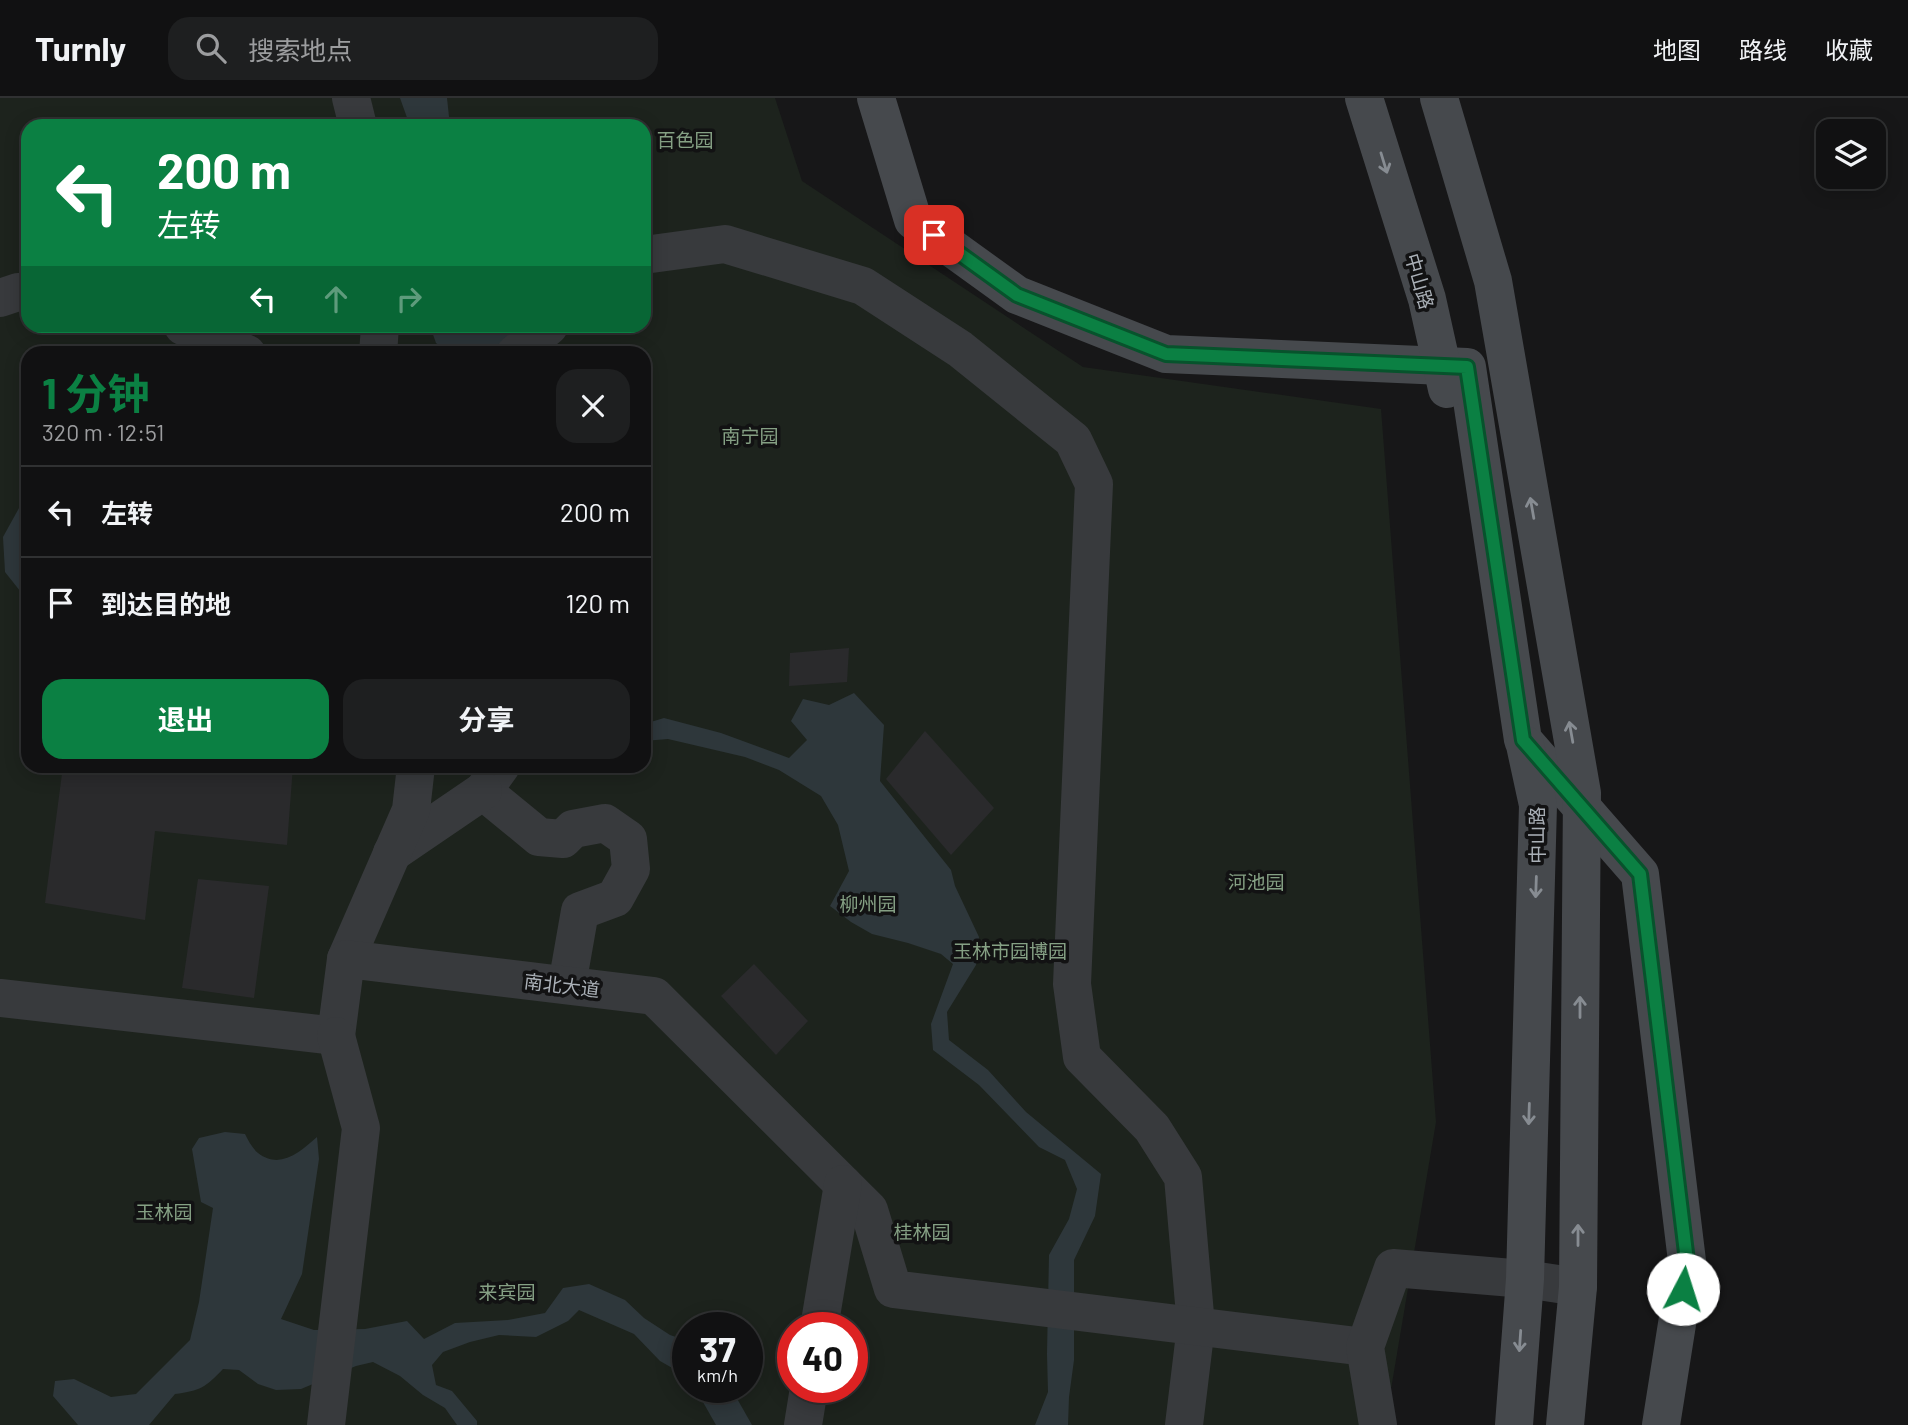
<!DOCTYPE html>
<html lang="zh">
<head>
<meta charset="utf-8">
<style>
	:root { --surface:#111112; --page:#1e1f20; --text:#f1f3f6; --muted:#9c9d9f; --line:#303132; --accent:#0b8043 }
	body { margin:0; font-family:Barlow,"Noto Sans SC",sans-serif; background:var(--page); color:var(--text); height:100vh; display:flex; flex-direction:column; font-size:26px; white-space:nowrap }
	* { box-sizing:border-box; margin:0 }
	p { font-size:23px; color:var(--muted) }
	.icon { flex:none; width:38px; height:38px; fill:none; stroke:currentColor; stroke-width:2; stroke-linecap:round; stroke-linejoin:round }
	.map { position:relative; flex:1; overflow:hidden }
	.details { position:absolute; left:21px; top:248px; width:630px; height:427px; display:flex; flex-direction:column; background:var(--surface); border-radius:21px; box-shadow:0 4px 18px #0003,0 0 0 2px var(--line) }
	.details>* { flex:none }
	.hud { position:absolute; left:21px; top:21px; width:630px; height:214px; border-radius:21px; box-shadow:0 4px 18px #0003,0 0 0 2px var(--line); background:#0b8043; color:#fff; overflow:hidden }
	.buttons { position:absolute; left:1816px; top:21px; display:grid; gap:14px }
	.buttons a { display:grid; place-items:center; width:70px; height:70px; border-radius:14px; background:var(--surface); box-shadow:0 4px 18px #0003,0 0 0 2px var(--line); font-size:35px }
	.speed { position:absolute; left:672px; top:1214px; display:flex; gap:14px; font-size:35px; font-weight:700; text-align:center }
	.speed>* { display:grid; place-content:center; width:91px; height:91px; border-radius:50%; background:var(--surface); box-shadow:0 4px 18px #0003,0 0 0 2px var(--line); line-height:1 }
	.speed small { font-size:18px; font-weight:400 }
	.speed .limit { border:10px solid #d22; background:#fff; color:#111 }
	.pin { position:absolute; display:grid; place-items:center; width:60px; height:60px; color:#fff; margin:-30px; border-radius:14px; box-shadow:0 4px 10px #0006 }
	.me { position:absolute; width:77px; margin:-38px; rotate:5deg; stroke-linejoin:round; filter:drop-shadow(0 0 5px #0008) }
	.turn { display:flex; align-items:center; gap:24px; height:147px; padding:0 21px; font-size:32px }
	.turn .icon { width:91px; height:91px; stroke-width:2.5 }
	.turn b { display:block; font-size:49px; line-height:60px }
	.lanes { display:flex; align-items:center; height:66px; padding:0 21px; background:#0003; justify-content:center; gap:35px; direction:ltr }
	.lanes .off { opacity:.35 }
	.round { display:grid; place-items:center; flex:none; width:74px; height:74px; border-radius:21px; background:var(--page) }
	.summary { display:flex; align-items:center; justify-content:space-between; height:119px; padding:0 21px }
	h1 { font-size:42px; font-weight:700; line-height:52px; color:var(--accent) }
	.button { display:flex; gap:14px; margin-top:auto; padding:14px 21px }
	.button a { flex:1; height:80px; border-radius:21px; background:var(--accent); color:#fff; font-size:28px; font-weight:700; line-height:80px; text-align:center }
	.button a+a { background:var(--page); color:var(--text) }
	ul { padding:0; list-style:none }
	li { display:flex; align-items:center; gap:21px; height:91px; padding:0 21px; border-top:2px solid var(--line) }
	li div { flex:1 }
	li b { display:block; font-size:26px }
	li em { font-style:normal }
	header { display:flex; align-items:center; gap:42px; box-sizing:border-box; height:98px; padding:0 35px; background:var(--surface); border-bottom:2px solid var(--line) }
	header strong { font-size:33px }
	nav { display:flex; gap:38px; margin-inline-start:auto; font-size:24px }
	.search { width:490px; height:63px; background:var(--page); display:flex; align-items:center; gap:18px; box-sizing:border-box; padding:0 24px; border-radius:21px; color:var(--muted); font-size:26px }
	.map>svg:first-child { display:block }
	.green { fill:#1d231d; fill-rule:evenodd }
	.water { fill:#2e373b }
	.building { fill:#2a2a2c }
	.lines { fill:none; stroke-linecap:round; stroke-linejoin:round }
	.street { stroke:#383a3d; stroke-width:38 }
	.secondary { stroke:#46494d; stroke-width:38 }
	.oneway { stroke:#878c92 }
	.route-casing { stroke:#07532c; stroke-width:18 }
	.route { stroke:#0b8043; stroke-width:12 }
	.labels { text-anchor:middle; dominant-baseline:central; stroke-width:7; stroke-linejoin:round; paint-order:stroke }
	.park-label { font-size:19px; fill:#85a084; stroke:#121213 }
	.street-label { font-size:19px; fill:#aab0b7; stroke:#121213 }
</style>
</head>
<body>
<header>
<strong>Turnly</strong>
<div class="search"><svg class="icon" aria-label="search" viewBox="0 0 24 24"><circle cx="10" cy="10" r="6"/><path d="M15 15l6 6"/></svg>搜索地点</div>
<nav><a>地图</a><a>路线</a><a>收藏</a></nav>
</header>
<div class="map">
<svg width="1908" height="1327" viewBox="0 0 1908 1327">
	<rect width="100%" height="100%" fill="#171718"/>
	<path class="green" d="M0 0H775L802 83 1083 269 1381 311 1436 1024 1385 1327H0ZM28 28H644V228H28ZM28 256H644V668H28ZM688 1230H747V1290H688ZM793 1230H852V1290H793Z"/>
	<g class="water">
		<polygon points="400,0 447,0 450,28 410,28"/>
		<polygon points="430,228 513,228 532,255 449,255 436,245"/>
		<polygon points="28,398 28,503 5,474 3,439 24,401"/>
		<polygon points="854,595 884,627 880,683 951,772 955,788 979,839 976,867 947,914 949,942 988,972 1026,1014 1101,1076 1095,1118 1074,1162 1074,1262 1069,1299 1068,1327 1035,1327 1048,1294 1047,1256 1049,1157 1069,1121 1077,1091 1065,1062 1039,1049 979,987 933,952 931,926 953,866 941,856 908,845 872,836 851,824 830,808 849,773 838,727 821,698 779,672 745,659 668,641 644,643 644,626 664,620 721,635 789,660 807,642 791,623 803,601 829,607"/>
		<path d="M225 1034 245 1036C248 1042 252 1050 258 1055 280 1072 300 1054 317 1039L319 1061 302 1176 281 1221 314 1232 365 1231 407 1223 424 1241 455 1225 508 1222 545 1215 563 1190 589 1186 625 1202 644 1220 670 1237 688 1243V1279L660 1263 634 1236 579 1212 568 1223 536 1239 499 1237 470 1244 443 1254 432 1267 436 1287 452 1293 477 1323V1327H457L445 1310 423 1297 400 1278 373 1264 356 1268 301 1291 276 1292 258 1286 239 1272 223 1271C206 1289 200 1293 175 1296L149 1327H78L53 1298 55 1283 74 1281 111 1299 136 1296 190 1242 199 1204 213 1110 201 1104 192 1051 199 1040Z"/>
		<polygon points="695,1290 731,1290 752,1327 716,1327"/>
	</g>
	<g class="building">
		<polygon points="849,550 847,584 789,588 790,555"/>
		<polygon points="925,633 994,710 951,757 886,681"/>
		<polygon points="63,668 293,668 287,747 155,733 145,822 45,805"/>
		<polygon points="198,781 269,788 254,900 182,890"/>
		<polygon points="754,866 808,923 776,957 721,898"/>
	</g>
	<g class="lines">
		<g class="street">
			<polyline points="351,0 358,28"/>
			<polyline points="644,157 725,146 863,188 960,251 1073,342 1094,386 1072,886 1082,959 1152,1030 1183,1079 1196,1228 1184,1327"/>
			<polyline points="0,200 18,194 28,194"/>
			<polyline points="183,228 247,256"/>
			<polyline points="378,256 380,228"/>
			<polyline points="515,256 549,228"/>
			<polyline points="501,668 483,693 539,739 563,741 573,731 605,725 628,741 631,771 615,800 580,813 567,887"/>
			<polyline points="392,755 483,693"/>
			<polyline points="346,861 411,712 416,668"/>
			<polyline points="0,900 336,938 346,861 654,898 869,1112 893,1191 1365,1249"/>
			<polyline points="819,1230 843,1086"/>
			<polyline points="326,1327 361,1030 336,938"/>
			<polyline points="803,1327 809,1290"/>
			<polyline points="1378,1327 1365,1249 1393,1170 1525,1181 1578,1189"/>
		</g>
		<g class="secondary">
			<polyline points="876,0 913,122 1017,197 1166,256 1467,269 1523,642 1640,776 1687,1163 1661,1327"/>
			<polyline points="1364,0 1427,201 1447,291"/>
			<polyline points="1439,0 1493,183 1582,695 1578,1189 1565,1327"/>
			<polyline points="1514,1327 1525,1181 1538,707 1525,647"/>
		</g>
	</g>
	<defs><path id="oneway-shaft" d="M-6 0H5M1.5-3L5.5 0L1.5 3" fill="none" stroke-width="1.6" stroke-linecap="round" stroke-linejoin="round" transform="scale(1.75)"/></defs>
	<g class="oneway">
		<use href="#oneway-shaft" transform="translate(1384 65) rotate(73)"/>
		<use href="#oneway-shaft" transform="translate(1532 410) rotate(-100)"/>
		<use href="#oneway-shaft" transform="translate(1571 634) rotate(-100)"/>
		<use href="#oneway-shaft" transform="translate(1536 789) rotate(92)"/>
		<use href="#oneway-shaft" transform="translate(1580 909) rotate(-90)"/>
		<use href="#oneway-shaft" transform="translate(1529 1016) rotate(92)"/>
		<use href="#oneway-shaft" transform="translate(1578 1137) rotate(-90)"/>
		<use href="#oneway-shaft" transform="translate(1520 1243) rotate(94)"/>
	</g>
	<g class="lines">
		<g class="route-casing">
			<polyline id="route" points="934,137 1017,197 1166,256 1467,269 1523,642 1640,776 1687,1163 1683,1191"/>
		</g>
		<use href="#route" class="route"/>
	</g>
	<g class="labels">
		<g class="park-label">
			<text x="685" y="41">百色园</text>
			<text x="750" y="337">南宁园</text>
			<text x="1256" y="783">河池园</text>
			<text x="868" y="805">柳州园</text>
			<text x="1010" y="852">玉林市园博园</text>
			<text x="164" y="1113">玉林园</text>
			<text x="922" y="1133">桂林园</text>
			<text x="507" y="1193">来宾园</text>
		</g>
		<g class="street-label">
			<text transform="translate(1420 183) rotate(74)">中山路</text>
			<text transform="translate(1536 737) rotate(-90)">中山路</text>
			<text transform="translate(562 887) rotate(7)">南北大道</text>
		</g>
	</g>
</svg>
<div class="buttons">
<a><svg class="icon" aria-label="layers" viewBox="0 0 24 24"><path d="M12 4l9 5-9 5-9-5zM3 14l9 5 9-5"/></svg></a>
</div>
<div class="speed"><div>37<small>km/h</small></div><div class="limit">40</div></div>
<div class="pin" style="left:934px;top:137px;background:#d93025"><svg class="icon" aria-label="arrive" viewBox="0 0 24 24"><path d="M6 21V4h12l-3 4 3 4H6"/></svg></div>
<svg class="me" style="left:1683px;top:1191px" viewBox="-20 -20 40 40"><circle r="19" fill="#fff"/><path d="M0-13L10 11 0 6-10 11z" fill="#0b8043"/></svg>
<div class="hud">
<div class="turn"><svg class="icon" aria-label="left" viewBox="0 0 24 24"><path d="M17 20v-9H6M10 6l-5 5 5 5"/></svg><div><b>200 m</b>左转</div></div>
<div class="lanes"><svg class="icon" aria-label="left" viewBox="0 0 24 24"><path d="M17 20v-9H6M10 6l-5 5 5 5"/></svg><svg class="icon off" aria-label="ahead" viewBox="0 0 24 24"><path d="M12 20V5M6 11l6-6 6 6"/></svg><svg class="icon off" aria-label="right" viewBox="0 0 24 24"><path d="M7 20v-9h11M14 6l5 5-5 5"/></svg></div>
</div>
<section class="details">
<div class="summary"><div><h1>1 分钟</h1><p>320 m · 12:51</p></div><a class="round"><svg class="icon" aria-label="close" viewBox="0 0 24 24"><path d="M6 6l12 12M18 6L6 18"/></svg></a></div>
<ul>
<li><svg class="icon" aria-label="left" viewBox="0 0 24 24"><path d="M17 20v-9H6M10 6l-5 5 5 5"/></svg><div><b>左转</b></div><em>200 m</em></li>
<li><svg class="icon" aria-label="arrive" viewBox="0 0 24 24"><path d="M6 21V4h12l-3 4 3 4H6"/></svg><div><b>到达目的地</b></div><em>120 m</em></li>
</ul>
<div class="button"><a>退出</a><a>分享</a></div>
</section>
</div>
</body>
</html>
